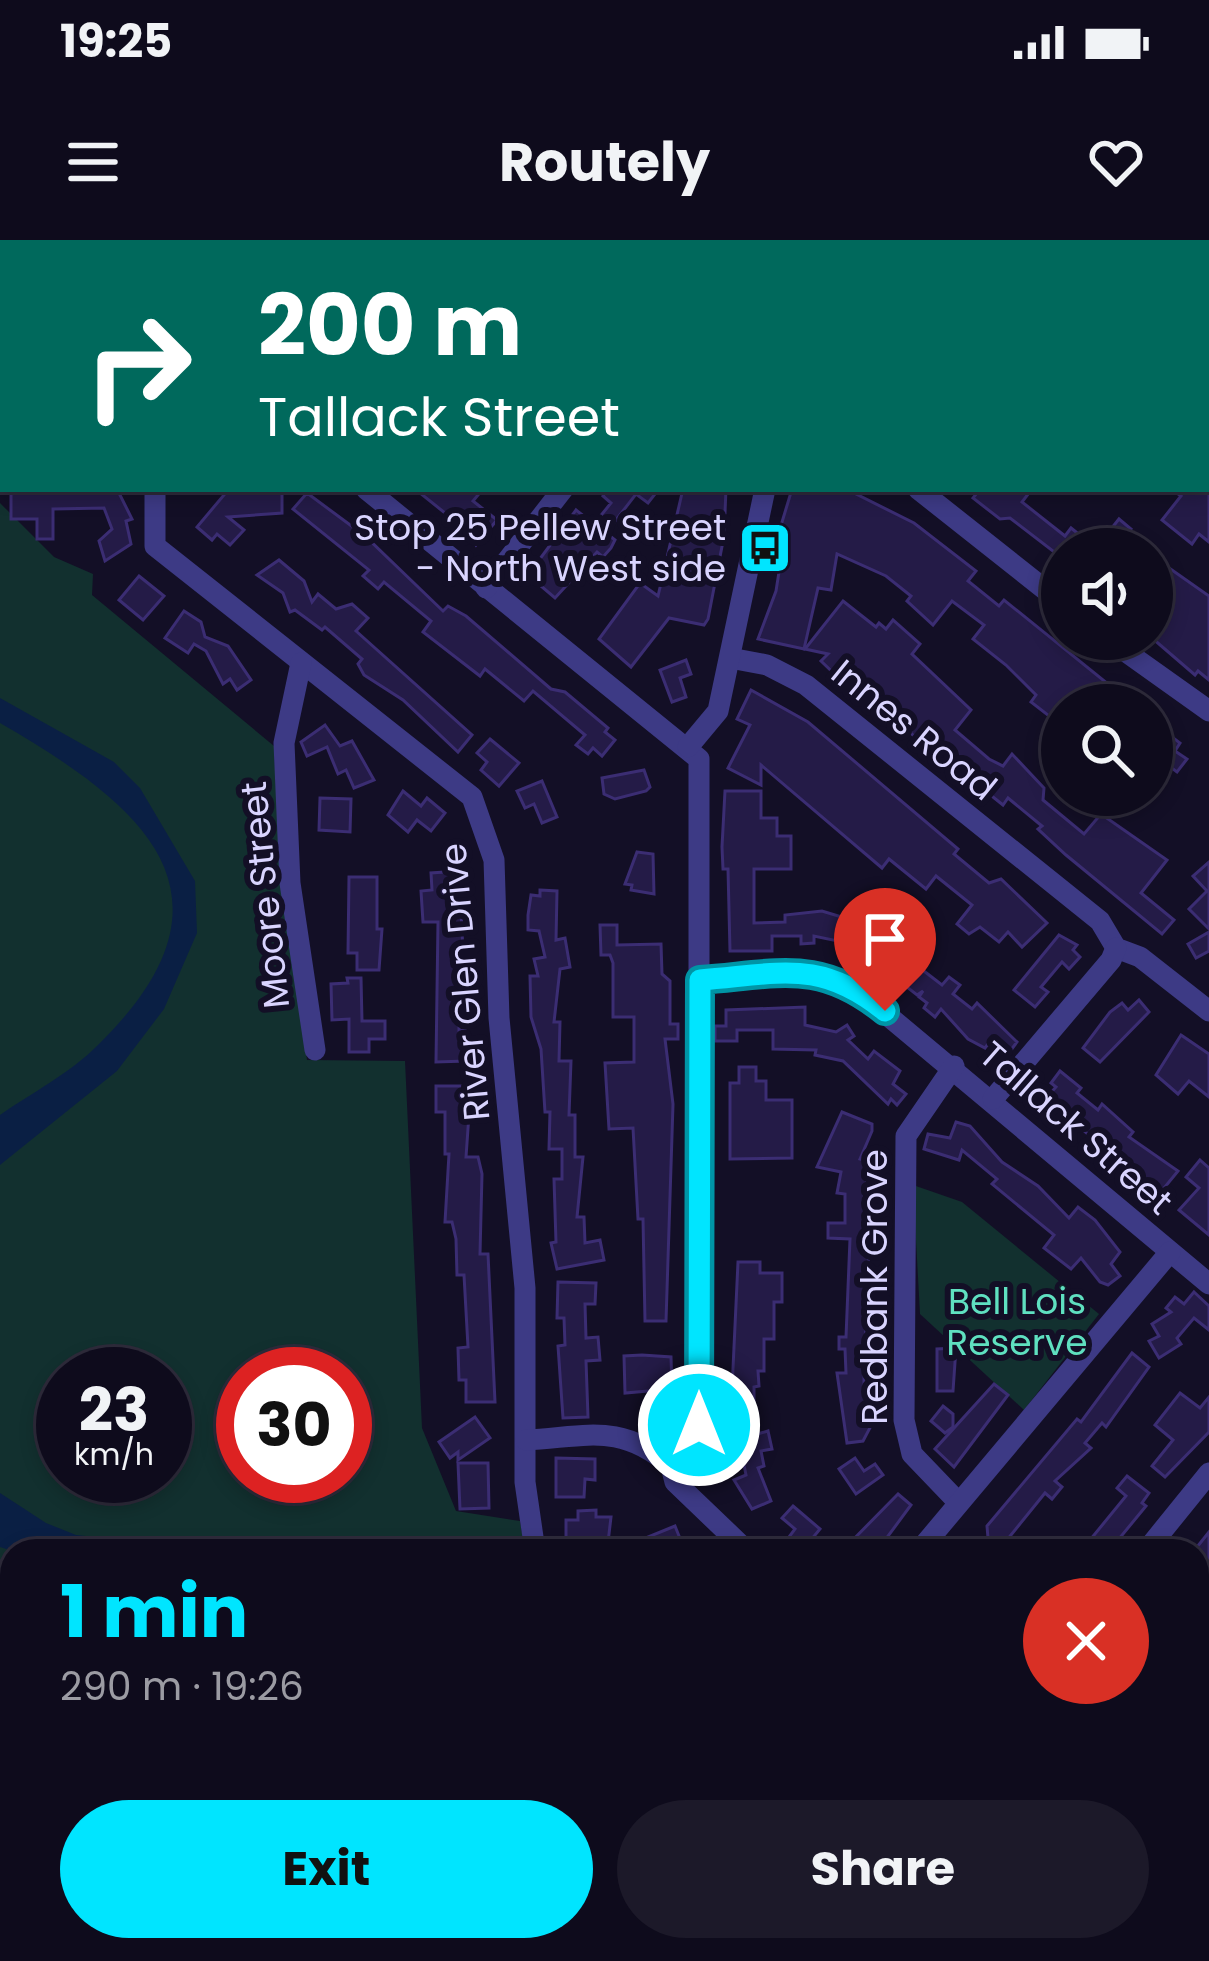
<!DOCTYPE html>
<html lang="en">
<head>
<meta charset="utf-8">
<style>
	:root { --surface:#0e0b1c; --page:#1c1929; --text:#f1f3f6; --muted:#9b9ba3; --line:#2e2b3b; --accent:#00e5ff }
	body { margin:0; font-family:Poppins,sans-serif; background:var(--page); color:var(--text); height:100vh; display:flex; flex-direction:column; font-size:45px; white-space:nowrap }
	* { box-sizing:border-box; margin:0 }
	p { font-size:39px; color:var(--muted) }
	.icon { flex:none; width:66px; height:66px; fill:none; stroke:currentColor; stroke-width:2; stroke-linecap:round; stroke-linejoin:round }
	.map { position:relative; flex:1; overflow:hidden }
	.sheet { position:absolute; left:0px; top:1299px; width:1209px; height:423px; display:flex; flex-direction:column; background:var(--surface); border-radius:36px 36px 0 0; box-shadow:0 6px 18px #0003,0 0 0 3px var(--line) }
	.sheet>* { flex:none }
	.hud { position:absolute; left:0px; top:0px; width:1209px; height:252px; box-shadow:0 6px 18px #0003,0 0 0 3px var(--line); background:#00695c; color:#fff; overflow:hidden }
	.controls { position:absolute; left:1041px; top:288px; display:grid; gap:24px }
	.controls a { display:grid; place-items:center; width:132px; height:132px; border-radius:50%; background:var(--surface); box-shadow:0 6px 18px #0003,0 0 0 3px var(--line); font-size:60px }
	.speed { position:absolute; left:36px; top:1107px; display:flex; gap:24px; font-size:60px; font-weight:700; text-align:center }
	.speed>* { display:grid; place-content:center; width:156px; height:156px; border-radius:50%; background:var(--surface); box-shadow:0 6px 18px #0003,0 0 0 3px var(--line); line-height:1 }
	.speed small { font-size:30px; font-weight:400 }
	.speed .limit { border:18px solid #d22; background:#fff; color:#111 }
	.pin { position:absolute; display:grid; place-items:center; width:102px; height:102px; color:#fff; margin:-123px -51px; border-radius:50% 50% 50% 0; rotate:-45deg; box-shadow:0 0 12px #0007 }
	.pin .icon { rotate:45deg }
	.me { position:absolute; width:132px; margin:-66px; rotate:0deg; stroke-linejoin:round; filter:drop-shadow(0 0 9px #0008) }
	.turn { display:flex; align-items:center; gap:42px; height:252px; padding:0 60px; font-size:54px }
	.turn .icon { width:156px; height:156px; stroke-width:2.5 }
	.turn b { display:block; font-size:84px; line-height:102px }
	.round { display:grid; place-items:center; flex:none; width:126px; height:126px; border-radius:63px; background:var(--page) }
	.headline { display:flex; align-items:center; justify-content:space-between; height:204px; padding:0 60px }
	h1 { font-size:72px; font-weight:700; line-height:90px; color:var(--accent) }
	.action { display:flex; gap:24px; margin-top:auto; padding:24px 60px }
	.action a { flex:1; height:138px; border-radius:72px; background:var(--accent); color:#111; font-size:48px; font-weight:700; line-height:138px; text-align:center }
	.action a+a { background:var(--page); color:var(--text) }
	.status { display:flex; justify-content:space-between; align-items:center; height:84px; padding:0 60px; background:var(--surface); direction:ltr }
	.status svg { height:33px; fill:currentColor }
	header { display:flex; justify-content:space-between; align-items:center; height:156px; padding:0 60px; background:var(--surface); font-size:54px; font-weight:700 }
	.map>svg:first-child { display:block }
	.green { fill:#12302f; fill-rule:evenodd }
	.water { fill:#0a1f44 }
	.building { fill:#241b47; stroke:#3b2d73; stroke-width:3 }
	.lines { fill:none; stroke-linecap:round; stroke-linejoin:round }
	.minor { stroke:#3d3a85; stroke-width:21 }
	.route-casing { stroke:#0095a6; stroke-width:30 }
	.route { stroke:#00e5ff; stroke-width:21 }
	.labels { text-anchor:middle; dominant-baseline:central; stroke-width:12; stroke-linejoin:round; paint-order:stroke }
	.poi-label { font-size:36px; fill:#d9d4ff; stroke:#130f26; text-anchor:end }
	.street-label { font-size:36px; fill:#d9d4ff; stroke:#130f26 }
	.park-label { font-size:36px; fill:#5fe0c0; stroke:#130f26 }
</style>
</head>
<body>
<div class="status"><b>19:25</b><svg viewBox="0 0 49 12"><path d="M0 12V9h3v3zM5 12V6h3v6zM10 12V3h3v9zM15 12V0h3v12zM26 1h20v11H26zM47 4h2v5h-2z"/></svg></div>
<header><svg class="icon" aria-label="menu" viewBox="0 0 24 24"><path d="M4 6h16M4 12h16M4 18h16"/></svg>Routely<svg class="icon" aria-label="heart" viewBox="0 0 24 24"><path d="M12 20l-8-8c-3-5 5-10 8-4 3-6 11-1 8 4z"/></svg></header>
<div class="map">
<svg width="1209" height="1721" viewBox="0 0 1209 1721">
	<rect width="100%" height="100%" fill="#130f26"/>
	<g class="green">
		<path d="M0 263 54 317 93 334 92 355 274 506 279 608 307 820 405 821 422 1188 456 1271 520 1281 525 1311H12V1423L0 1418ZM63 1134H165V1236H63ZM243 1134H345V1236H243Z"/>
		<polygon points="913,945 962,962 1099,1074 1024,1170 920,1074"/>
		<polygon points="224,1710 439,1710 429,1721 214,1721"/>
	</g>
	<g class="water">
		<path d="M0 458 114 522 140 548 195 641 197 693 164 769 117 831 0 925V875C33 852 69 834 98 805 251 655 144 566 0 483Z"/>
		<polygon points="0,1253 46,1283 76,1295 153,1303 250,1297 273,1311 12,1311 0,1307"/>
	</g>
	<g class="building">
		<polygon points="11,249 117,249 132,279 126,281 131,304 105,321 99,301 112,289 104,268 53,269 53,299 37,299 37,279 11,279"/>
		<polygon points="229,249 282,251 282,273 228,277 244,290 230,305 217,294 212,300 197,287"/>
		<polygon points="415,249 483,249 473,261 497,280 476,305 465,289"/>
		<polygon points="608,249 659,249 648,263 636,254 606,293 615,300 611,308 603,317 597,312 555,358 528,335 576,270 594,284 611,263 603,256"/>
		<polygon points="683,249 726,249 724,296 708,379 704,385 669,378 631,427 599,399 640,343 658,356"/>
		<polygon points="792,249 848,250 914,283 976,331 968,341 999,366 1004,360 1134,465 1062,465 1062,486 1031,462 1036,455 1006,425 973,399 984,385 952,361 933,385 907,361 911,356 886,336 837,314 831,350 818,348 804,409 758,399 776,351 785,294 779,292"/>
		<polygon points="980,249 1032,249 1022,262 1065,296 1071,288 1096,308 1119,279 1131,289 1122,302 1131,309 1062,309 1062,318 1010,278 1000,279 973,258"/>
		<polygon points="1171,249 1209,249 1209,302 1199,294 1192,304 1162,280 1181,256"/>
		<polygon points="307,253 365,296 443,371 448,366 466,376 551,449 565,452 608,488 605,492 615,500 602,516 593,508 588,514 576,505 585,495 533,451 524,461 485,429 480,436 423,392 431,381 384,342 378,349 363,336 369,330 293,269"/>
		<polygon points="1152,316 1209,356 1209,440 1198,431 1195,435 1152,398"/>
		<polygon points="279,320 304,341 312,362 318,354 336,369 352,364 368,378 356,391 472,495 458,512 403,460 364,435 358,424 362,419 325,387 322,390 295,370 290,372 283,353 257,335"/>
		<polygon points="139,336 164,356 143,380 119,360"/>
		<polygon points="843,361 876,387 879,383 886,389 893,380 920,404 912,414 971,470 955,490 989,519 1003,526 1012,514 1044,548 1043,560 1084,594 1101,574 1167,620 1141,653 1174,680 1162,694 1066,615 1038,589 1042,586 1008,558 1003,565 983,549 988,543 943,505 934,515 875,459 872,463 845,444 821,421 828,414 805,409"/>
		<polygon points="184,371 201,382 205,397 228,406 251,440 237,450 230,439 223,444 206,411 194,404 188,413 165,398"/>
		<polygon points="686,420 691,434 680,438 686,457 672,462 660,430"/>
		<polygon points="751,450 808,482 958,609 954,614 989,643 1001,639 1047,683 1022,707 1008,692 999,702 980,687 969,694 957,684 972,665 936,636 926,649 889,619 882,628 761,525 761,545 728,528 750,485 737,479"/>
		<polygon points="325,485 340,506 352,501 374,540 354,548 346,530 338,534 327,507 307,516 301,502"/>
		<polygon points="1168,494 1180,503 1175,511 1187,519 1177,532 1153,514"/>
		<polygon points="490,499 519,523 499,546 481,530 487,522 477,513"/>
		<polygon points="644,530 650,547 646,551 615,559 604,554 602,538"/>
		<polygon points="542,541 557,577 542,583 534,564 525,568 517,551"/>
		<polygon points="403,551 421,566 427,558 445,573 431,591 417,580 408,592 388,575"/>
		<polygon points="725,551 761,551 761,578 777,578 777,596 791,596 791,629 754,629 754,683 785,682 785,675 822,671 891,692 888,697 920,728 942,745 949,737 960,745 953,754 972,769 977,763 1017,802 1005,818 988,804 985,808 968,799 941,769 935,777 924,768 927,763 919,757 923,751 917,755 893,736 898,731 864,715 867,707 814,696 814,703 801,704 801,696 772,696 772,711 730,711 728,629 723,629 722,607"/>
		<polygon points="320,558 351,559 350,592 319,590"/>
		<polygon points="637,612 653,614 654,654 631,650 632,645 625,644"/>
		<polygon points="1209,622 1209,689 1189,669 1207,651 1193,636"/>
		<polygon points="459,631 465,752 464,763 459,763 459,791 465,790 466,821 436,822 438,682 423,682 421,651 432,650 431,633"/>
		<polygon points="349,637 377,637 377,689 382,689 379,730 357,730 357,713 348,713"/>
		<polygon points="540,650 557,651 556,700 565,698 570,727 560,729 554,782 560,782 559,821 571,821 569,875 575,875 575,917 583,917 577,977 584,977 585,1003 600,1000 604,1020 557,1029 551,1003 556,1002 554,939 562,939 562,909 549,909 550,872 545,872 541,809 531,777 530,736 538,736 534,719 545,717 539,691 528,690 528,675 531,655 540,656"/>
		<polygon points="600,685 617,685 617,705 661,704 662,734 670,741 670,784 678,784 678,799 665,799 673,864 666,1081 645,1081 643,979 638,979 633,888 609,889 605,823 634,822 634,777 613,777 613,723 610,715 601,715"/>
		<polygon points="1209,692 1209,711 1196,718 1188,704"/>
		<polygon points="1059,695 1077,705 1073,710 1080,717 1069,729 1062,722 1041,747 1048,752 1035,767 1014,750"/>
		<polygon points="347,738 361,738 362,781 385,781 385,799 369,799 369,812 349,812 349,779 332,780 331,744 348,743"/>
		<polygon points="1139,760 1149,772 1100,822 1083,808 1110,772 1122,763 1128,770"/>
		<polygon points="805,767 805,785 836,792 847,785 854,796 848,800 868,819 874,811 900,831 893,844 906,854 897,865 891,859 888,864 843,821 815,815 816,810 773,809 773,790 737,790 737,801 715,801 715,786 726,786 726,770"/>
		<polygon points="1181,795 1209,814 1209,857 1189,841 1178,854 1156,835"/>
		<polygon points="739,827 756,827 756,841 766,841 766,860 792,860 792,918 730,919 730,843 739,843"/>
		<polygon points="1060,831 1081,848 1077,853 1098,870 1102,864 1133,892 1129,897 1178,931 1160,953 1131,923 1128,927 1083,890 1087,885 1052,864 1047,857 1056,847 1051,843"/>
		<polygon points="436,846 471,846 466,917 478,917 482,934 480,1014 488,1014 495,1162 466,1162 466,1140 459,1140 458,1108 468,1107 464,1035 457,1035 456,999 452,982 445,982 449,914 445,914 445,872 436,872"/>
		<polygon points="842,872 872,884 872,891 860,919 871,922 863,960 868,960 869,1003 865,1110 873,1110 873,1127 864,1127 864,1150 872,1158 872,1184 863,1201 847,1203 837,1133 846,1133 845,1109 839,1109 839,1097 846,1097 850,999 828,998 828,983 845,983 845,954 837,953 841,932 817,927"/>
		<polygon points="956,882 970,886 1002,922 1038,946 1069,978 1078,967 1095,980 1120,1012 1111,1024 1120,1036 1108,1045 1100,1042 1081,1018 1071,1029 1044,1008 1054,995 992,944 997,939 962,910 959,920 924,909 928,894 950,898"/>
		<polygon points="1200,920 1209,928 1209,995 1179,970 1199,948 1186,937"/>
		<polygon points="738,1022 760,1022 760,1033 782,1033 782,1062 774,1062 774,1099 764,1099 764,1131 758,1131 759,1146 754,1147 754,1195 768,1191 772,1209 761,1211 764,1226 758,1228 771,1261 752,1269 734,1240 746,1235 741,1209 735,1210 731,1171"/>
		<polygon points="558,1042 596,1043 595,1064 585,1064 586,1098 598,1097 600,1120 586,1121 588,1177 563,1178 558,1106 565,1105 564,1078 557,1078"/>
		<polygon points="1194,1052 1209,1066 1209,1090 1194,1078 1177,1098 1181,1104 1159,1118 1149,1101 1159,1096 1152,1084 1171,1072 1166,1068 1175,1057 1184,1064"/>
		<polygon points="956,1108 953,1151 937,1151 937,1109"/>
		<polygon points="1132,1113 1149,1127 1106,1187 1102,1183 1085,1203 1091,1208 1055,1241 1062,1247 1052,1259 1045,1253 998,1311 977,1311 988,1298 987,1286 1077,1179 1081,1182"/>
		<polygon points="642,1115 671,1117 672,1149 625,1153 624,1116"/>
		<polygon points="994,1144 1008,1155 954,1227 935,1209"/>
		<polygon points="1180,1153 1200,1168 1209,1157 1209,1192 1165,1237 1152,1226 1173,1200 1155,1185"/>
		<polygon points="943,1166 953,1174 953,1187 945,1193 931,1181"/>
		<polygon points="475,1177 490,1198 458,1220 458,1212 450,1218 439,1202"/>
		<polygon points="556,1218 595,1219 595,1240 585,1239 584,1257 556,1257"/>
		<polygon points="855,1218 864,1231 875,1224 883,1235 856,1254 839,1229"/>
		<polygon points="458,1223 488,1223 489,1268 460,1269"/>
		<polygon points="1127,1236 1149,1253 1142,1263 1146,1266 1109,1311 1081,1311 1126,1256 1117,1248"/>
		<polygon points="898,1254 911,1265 877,1311 842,1311"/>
		<polygon points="793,1266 820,1289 802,1311 786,1301 795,1289 782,1278"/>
		<polygon points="596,1270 596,1277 611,1277 607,1311 566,1311 566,1280 578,1280 578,1271"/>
		<polygon points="675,1286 685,1311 642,1311 638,1301"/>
		<polygon points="1209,1292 1209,1337 1197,1352 1197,1307"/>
		<polygon points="1197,1409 1209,1419 1209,1460 1197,1450"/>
		<polygon points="1209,1465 1209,1522 1197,1537 1197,1479"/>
	</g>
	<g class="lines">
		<g class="minor">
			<polyline points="607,0 608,3"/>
			<polyline points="235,3 237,0"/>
			<polyline points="723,3 730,0"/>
			<polyline points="767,3 770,0"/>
			<polyline points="1066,3 1068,0"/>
			<polyline points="1145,3 1147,0"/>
			<polyline points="1206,197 1209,199"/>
			<polyline points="155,249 155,306 472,557 494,620 499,778 525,1048 525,1242 535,1311"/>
			<polyline points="366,249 699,519 699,1185 671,1226 675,1242 747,1311"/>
			<polyline points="918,249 1062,363"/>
			<polyline points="486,348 563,249"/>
			<polyline points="1108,399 1209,471"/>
			<polyline points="730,418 767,425 806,445 1100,681 1116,708 1140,717 1209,771"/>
			<polyline points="301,423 284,503 290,643 315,810"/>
			<polyline points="688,507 718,471 765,249"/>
			<polyline points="700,740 819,733 850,744 1209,1044"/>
			<polyline points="954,826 906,896 904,1180 912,1214 958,1262"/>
			<polyline points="993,859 1111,720 1116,708"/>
			<path d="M526 1200C587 1197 620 1182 671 1226"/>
			<polyline points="919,1311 1170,1012"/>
			<polyline points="1146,1311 1209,1233"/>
			<polyline points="0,1430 12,1435"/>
			<polyline points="1203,1597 1209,1574"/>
			<polyline points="0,1684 12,1689"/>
			<polyline points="1197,1692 1209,1702"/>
			<polyline points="67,1710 95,1721"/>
			<polyline points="679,1710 679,1721"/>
			<polyline points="198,1721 209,1710"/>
			<polyline points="441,1721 451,1710"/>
			<polyline points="1156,1721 1166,1710"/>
		</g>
	</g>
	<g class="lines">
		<g class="route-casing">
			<path id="route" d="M699 1185 700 740C780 734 819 718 885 771"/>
		</g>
		<use href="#route" class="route"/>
	</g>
	<defs>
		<g id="bus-square" transform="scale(2.7)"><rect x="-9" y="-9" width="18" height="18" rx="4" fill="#00e5ff" stroke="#130f26"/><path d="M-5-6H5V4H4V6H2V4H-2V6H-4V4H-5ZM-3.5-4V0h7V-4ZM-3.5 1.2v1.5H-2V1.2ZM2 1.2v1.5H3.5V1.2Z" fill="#111"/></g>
	</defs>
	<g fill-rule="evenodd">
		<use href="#bus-square" x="765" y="308"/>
	</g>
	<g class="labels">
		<g class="poi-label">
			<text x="726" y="287">Stop 25 Pellew Street<tspan x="726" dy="41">- North West side</tspan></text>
		</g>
		<g class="street-label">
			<text transform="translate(914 490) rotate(39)">Innes Road</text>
			<text transform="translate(265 655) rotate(-96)">Moore Street</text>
			<text transform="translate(465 742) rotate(-95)">River Glen Drive</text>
			<text transform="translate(1076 888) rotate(41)">Tallack Street</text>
			<text transform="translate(874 1047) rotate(-90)">Redbank Grove</text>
		</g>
		<g class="park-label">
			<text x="1017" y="1061">Bell Lois<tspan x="1017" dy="41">Reserve</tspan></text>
		</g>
	</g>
</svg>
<div class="controls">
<a><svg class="icon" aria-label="sound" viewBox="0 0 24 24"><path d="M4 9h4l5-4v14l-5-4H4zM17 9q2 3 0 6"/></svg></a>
<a><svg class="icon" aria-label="search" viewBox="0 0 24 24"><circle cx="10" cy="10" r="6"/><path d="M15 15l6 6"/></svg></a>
</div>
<div class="speed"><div>23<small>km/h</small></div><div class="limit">30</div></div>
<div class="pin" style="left:885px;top:771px;background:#d93025"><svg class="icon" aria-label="arrive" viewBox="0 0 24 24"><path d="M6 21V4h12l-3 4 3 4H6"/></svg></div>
<svg class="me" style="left:699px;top:1185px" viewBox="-20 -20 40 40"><circle r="17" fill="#00e5ff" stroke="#fff" stroke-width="3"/><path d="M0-11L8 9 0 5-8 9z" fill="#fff"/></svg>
<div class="hud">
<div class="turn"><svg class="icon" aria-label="right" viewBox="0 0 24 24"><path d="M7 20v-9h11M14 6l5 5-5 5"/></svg><div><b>200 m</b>Tallack Street</div></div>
</div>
<section class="sheet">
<div class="headline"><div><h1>1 min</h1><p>290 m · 19:26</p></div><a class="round" style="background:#d93025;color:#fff"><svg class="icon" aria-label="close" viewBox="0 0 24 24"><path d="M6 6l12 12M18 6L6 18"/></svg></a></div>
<div class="action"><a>Exit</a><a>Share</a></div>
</section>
</div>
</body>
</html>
